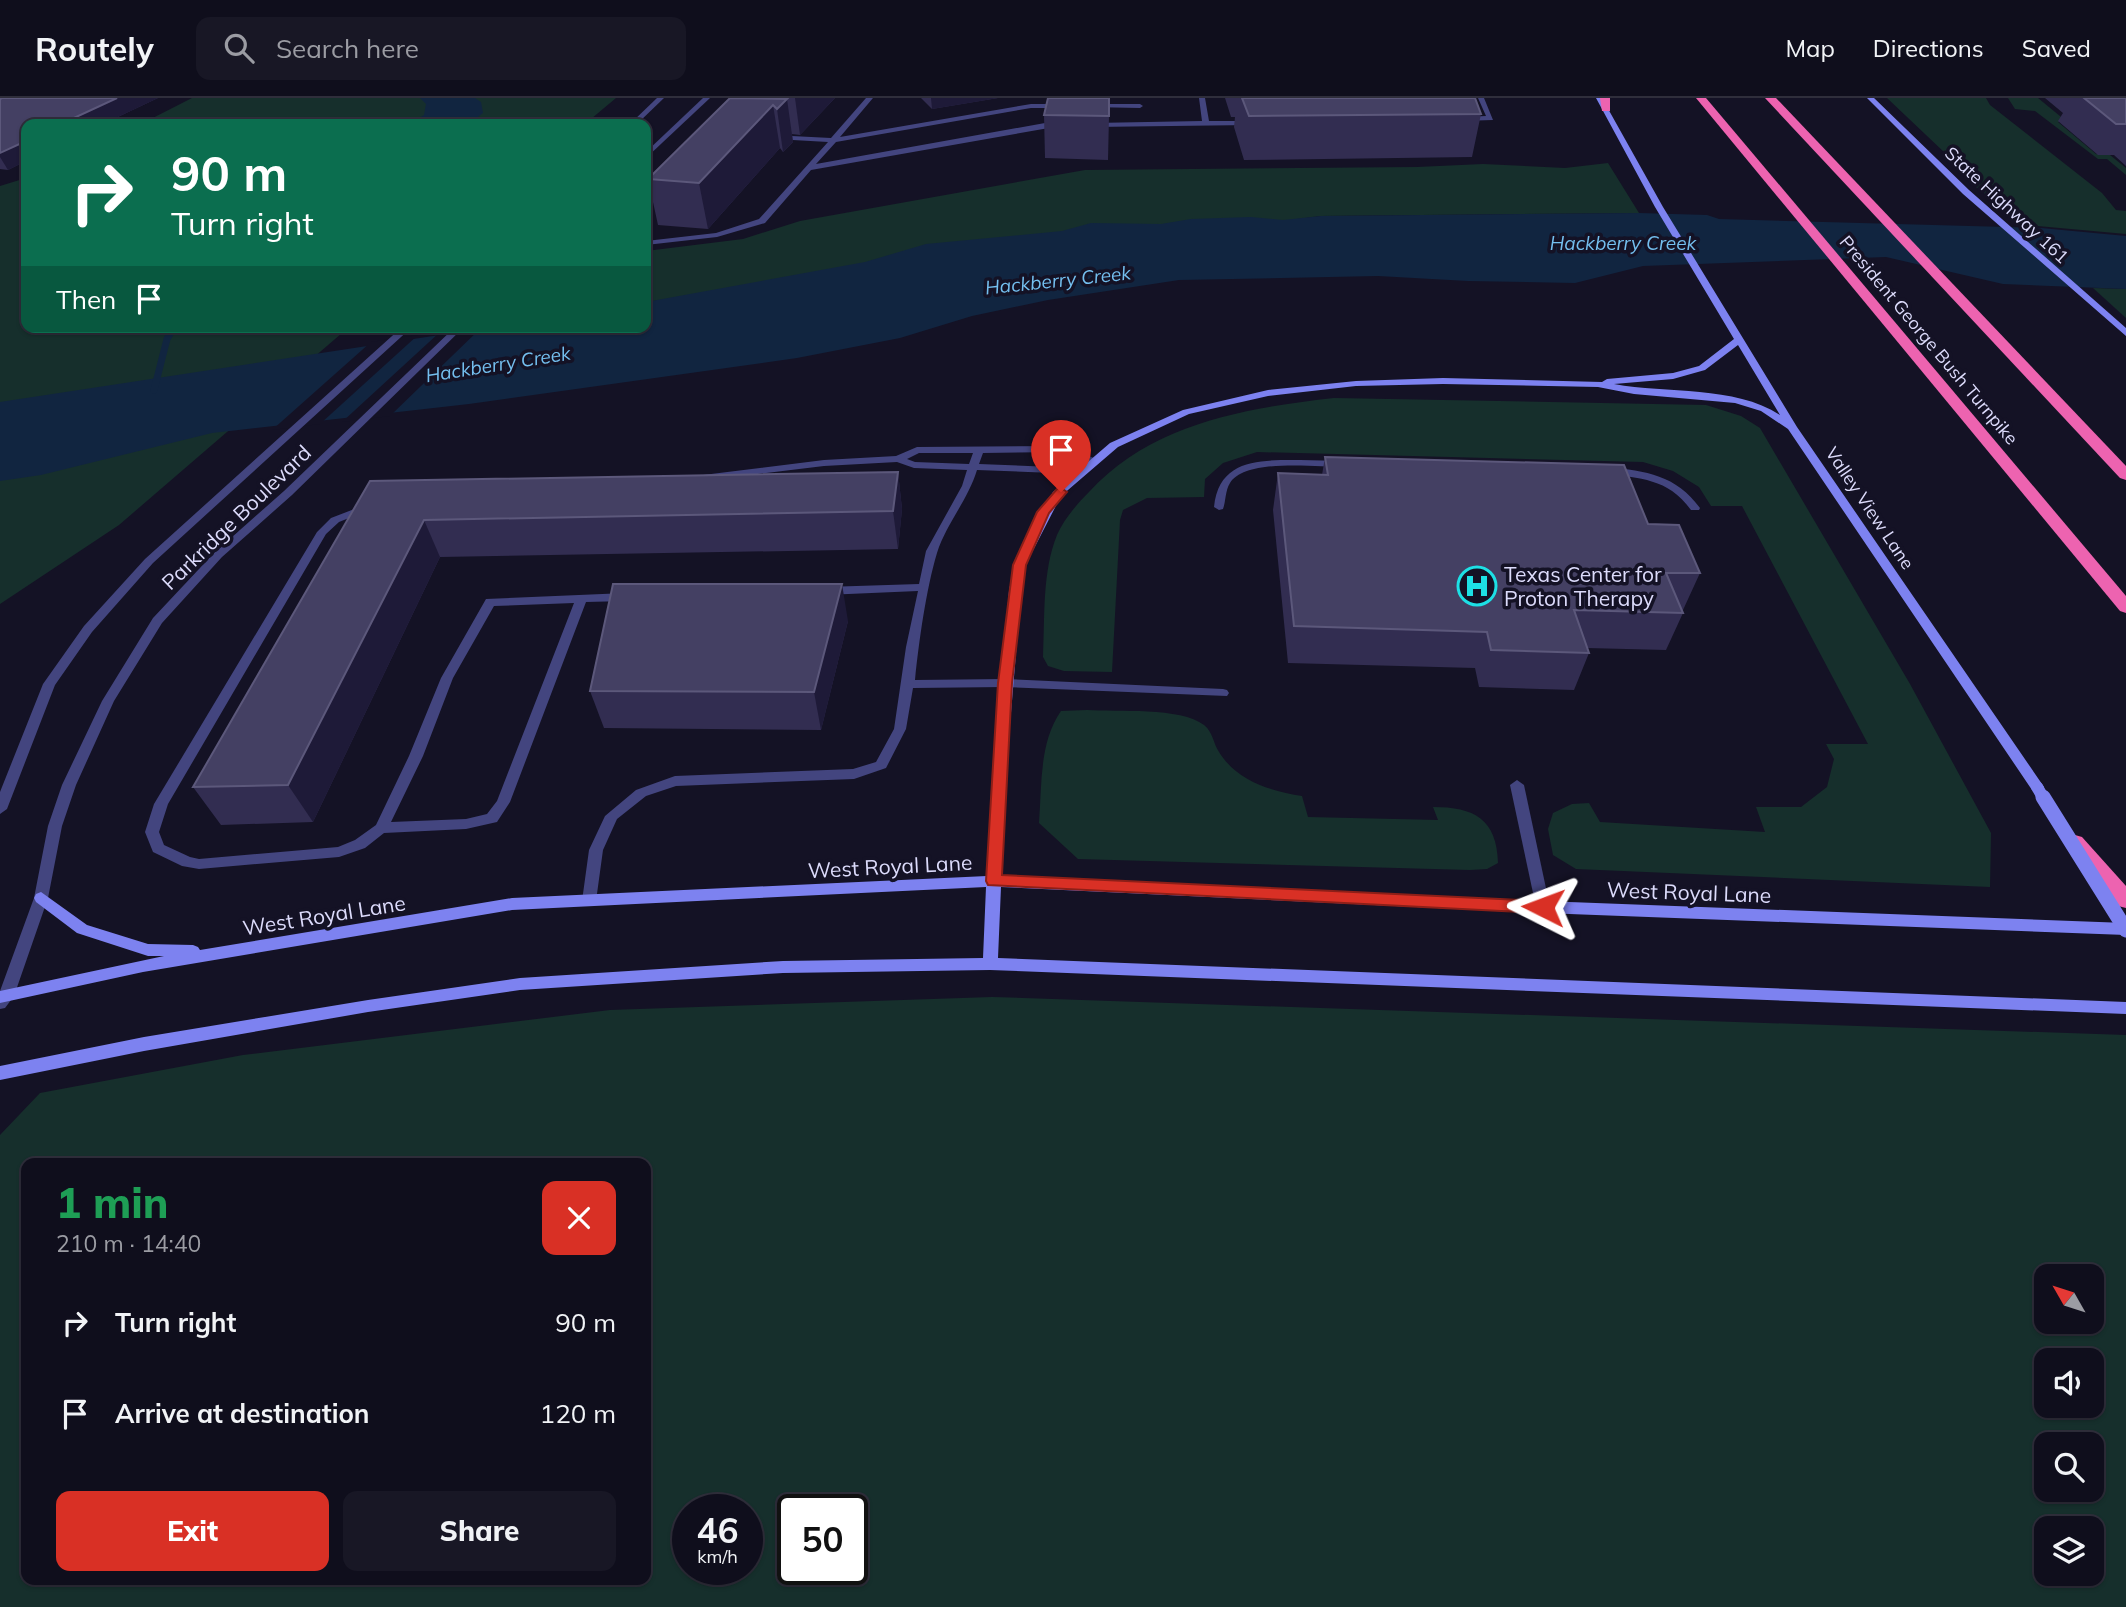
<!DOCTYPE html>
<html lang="en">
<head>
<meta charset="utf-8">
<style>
  :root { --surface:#0f0e1c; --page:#181725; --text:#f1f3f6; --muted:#9b9ca3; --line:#2f2e3b; --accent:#d93025 }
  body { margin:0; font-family:Mulish,sans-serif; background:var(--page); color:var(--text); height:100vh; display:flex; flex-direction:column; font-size:26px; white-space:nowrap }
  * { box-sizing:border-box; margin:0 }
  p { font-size:23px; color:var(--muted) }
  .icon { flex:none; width:38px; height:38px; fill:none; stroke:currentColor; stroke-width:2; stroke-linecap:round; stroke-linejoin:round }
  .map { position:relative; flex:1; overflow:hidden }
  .details { position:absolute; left:21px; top:1060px; width:630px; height:427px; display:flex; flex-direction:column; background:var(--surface); border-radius:14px; box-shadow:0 2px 5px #0004,0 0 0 2px var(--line) }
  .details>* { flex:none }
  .banner { position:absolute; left:21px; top:21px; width:630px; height:214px; border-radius:14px; box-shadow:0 2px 5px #0004,0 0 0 2px var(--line); background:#0b6e4f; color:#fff; overflow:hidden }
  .needle { width:46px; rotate:309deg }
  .tools { position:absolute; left:2034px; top:1166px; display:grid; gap:14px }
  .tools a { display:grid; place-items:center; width:70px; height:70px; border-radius:14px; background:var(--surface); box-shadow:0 2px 5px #0004,0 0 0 2px var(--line); font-size:35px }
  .speed { position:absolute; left:672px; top:1396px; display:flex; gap:14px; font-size:35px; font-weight:700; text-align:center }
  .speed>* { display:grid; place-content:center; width:91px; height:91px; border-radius:50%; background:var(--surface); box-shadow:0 2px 5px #0004,0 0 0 2px var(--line); line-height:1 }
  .speed small { font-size:18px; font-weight:400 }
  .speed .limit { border:4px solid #111; border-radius:10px; background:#fff; color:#111 }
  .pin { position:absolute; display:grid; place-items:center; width:60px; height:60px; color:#fff; margin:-72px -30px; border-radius:50% 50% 50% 0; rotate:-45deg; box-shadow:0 0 7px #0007 }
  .pin .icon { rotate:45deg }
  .me { position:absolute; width:77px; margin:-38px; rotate:273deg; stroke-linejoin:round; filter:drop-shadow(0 0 5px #0008) }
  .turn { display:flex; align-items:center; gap:24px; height:147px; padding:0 35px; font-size:32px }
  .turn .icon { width:91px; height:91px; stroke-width:2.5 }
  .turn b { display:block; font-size:49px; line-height:60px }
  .then { display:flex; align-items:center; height:66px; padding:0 35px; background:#0003; gap:14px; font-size:26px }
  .round { display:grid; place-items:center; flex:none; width:74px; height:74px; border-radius:14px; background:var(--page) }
  .overview { display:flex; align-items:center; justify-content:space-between; height:119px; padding:0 35px }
  h1 { font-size:42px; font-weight:800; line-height:52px; color:#1e9e55 }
  .primary-button { display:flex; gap:14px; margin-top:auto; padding:14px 35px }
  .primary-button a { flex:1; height:80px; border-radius:14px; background:var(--accent); color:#fff; font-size:28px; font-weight:800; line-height:80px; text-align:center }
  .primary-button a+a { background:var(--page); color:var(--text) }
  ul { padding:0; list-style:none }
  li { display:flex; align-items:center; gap:21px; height:91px; padding:0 35px }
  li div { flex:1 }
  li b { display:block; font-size:26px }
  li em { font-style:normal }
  header { display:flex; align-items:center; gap:42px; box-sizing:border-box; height:98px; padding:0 35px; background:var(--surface); border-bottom:2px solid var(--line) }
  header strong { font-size:33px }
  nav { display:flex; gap:38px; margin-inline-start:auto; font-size:24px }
  .search { width:490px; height:63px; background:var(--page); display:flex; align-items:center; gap:18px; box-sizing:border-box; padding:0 24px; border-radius:14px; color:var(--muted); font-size:26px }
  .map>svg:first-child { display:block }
  .green { fill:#162f2c; fill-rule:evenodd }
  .water { fill:#112540 }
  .pier { fill:#141225 }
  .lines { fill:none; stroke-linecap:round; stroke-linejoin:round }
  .stream { stroke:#112540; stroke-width:7 }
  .service { fill:#43457f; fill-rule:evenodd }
  .tertiary { fill:#43457f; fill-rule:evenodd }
  .secondary { fill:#7d82f0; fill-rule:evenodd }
  .motorway { fill:#ed63b0; fill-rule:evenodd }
  .secondary-bridge-far1 { stroke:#7d82f0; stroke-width:12 }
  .secondary-bridge { stroke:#7d82f0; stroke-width:15 }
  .wall { fill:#322d51 }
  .shaded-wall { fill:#1e1a38 }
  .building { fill:#444063; stroke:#5c587b; stroke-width:2 }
  .route { fill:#d93025; stroke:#8d1f18; stroke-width:2 }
  .labels { text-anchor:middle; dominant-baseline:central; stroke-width:7; stroke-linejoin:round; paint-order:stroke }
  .far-street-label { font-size:18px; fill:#dcdbfb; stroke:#141225 }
  .far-water-label { font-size:19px; font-style:italic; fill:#74bfef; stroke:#141225 }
  .street-label { font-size:21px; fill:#dcdbfb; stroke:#141225 }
  .poi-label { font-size:21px; fill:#dcdbfb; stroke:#141225; text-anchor:start }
</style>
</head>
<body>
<header>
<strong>Routely</strong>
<div class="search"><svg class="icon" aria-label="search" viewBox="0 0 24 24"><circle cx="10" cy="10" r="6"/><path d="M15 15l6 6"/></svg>Search here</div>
<nav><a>Map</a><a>Directions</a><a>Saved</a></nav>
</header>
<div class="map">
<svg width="2126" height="1509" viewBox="0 0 2126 1509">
  <rect width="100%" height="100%" fill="#141225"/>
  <g class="green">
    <path d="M 192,0 L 616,0 L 585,26 L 141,26 Z"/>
    <path d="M 1887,0 L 1986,0 L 1990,7 L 2102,95 L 2116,112 L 2126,113 L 2126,136 L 2025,127 L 1976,89 L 1945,55 Z"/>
    <path d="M 2008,0 L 2038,0 L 2066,23 L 2058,24 L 2096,56 L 2110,57 L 2126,70 L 2126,77 L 2107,61 L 2098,61 L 2035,13 L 2015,11 Z"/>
    <path d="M 1608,65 L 1639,115 L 1321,118 L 646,204 L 646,153 L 743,141 L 800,123 L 1085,72 L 1417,69 L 1483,66 L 1565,70 Z"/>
    <path d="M 26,80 L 26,229 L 349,229 L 119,427 L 0,506 L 0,88 Z"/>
    <path d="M 2093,190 L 2126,191 L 2126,220 Z"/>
    <path d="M 1334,300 L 1706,307 L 1741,318 L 1760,330 L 1910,586 L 1991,735 L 1990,789 L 1576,771 L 1553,757 L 1548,731 L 1553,715 L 1572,706 L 1589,705 L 1600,724 L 1765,734 L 1756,709 L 1801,709 L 1827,689 L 1834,661 L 1826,646 L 1868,646 L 1742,408 L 1711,408 L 1699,389 L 1673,373 L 1643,364 L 1257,354 L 1223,365 L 1205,381 L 1204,399 L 1147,400 L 1123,412 L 1120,422 L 1112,574 L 1064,573 L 1048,568 L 1043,559 C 1045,519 1042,474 1057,437 C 1064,421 1077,406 1089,394 C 1152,325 1246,310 1334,300 Z"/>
    <path d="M 1087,612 C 1116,614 1181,609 1204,627 C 1213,634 1213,645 1219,654 C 1237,683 1270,693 1302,698 L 1308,719 L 1438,722 L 1433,709 C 1474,709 1497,721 1498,765 L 1487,771 L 1470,772 L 1078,761 L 1039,725 C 1042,686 1039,645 1061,613 Z"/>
    <path d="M 992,899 L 2126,937 L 2126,1509 L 0,1509 L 0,1037 L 40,995 L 243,957 L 610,912 ZM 26,1066 L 646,1066 L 646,1482 L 26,1482 ZM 2046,1178 L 2091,1178 L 2091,1223 L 2046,1223 ZM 2046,1262 L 2091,1262 L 2091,1307 L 2046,1307 ZM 2046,1346 L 2091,1346 L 2091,1391 L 2046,1391 ZM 688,1412 L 747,1412 L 747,1472 L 688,1472 ZM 852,1412 L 852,1472 L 793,1472 L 793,1412 ZM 2046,1430 L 2091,1430 L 2091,1475 L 2046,1475 Z"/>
  </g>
  <g class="water">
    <path d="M 420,0 L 475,0 L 481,4 L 483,15 L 469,26 L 409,26 L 424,17 L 426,6 Z"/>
    <path d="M 1639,115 L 1707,117 L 1719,121 L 2041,130 L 2126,138 L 2126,191 L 2003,186 L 1886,159 L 1643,168 L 1575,185 L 1468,183 L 1378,178 L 1179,182 L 1048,202 L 972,218 L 900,240 L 797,260 L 469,306 L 212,335 L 41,377 L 0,383 L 0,304 L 492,229 L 646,229 L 646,204 L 865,164 L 926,146 L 1062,133 L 1091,125 L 1161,126 L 1191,121 L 1251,119 L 1283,122 L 1321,118 Z"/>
  </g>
  <g class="pier">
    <path d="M 469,229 L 482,229 L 390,318 L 342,324 L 440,234 Z"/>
    <path d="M 418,237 L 320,326 L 272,332 L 371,244 Z"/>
  </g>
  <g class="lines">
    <path class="stream" d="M 154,292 L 167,241 L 174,229"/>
    <g class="service">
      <path d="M 866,0 L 873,0 L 840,39 L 1031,6 L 1063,6 L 1066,8 L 1063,10 L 1031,10 L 836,44 L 816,66 L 1045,25 L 1062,25 L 1066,27 L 811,72 L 765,125 L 717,139 L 646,147 L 646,143 L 716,135 L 759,121 L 828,44 L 775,41 L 772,37 L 831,40 Z"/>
      <path d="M 1199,0 L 1205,0 L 1209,23 L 1251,23 L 1255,25 L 1251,27 L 1093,29 L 1089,27 L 1093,25 L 1202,23 Z"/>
      <path d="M 1478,0 L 1484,0 L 1493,22 L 1461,23 L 1464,19 L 1486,18 Z"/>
      <path d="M 1091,6 L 1140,6 L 1143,8 L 1140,10 L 1089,9 Z"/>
      <path d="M 1066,348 L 1098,362 L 1053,375 L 977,372 C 968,402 946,426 937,455 C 926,492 919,543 915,582 L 1005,581 L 1223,591 L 1227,592 L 1229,595 L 1227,598 L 1005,589 L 913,590 L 906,631 L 886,670 L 854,681 L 676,688 L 646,698 L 617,721 L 603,752 L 596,803 L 594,807 L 584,807 L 582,803 L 589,752 L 605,718 L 636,692 L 675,678 L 853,671 L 876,664 L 894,631 L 906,549 L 918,493 L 825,497 L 819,493 L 825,489 L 919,486 L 926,453 L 962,388 L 967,372 L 914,370 L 897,364 L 824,368 L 707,382 L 702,379 L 703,377 L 824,362 L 896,358 L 917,349 ZM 1065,354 L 1083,361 L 1053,369 L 979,366 L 983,355 ZM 919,355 L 973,355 L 969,366 L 915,364 L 907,361 Z"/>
      <path d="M 1300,362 L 1343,363 L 1348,366 L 1343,369 C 1317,369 1245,360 1230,385 C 1225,393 1226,403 1223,411 L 1219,412 L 1214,409 C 1219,360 1261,362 1300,362 Z"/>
      <path d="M 1608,369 C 1646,373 1676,377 1700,410 L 1699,412 L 1691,412 C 1667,379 1641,382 1604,374 L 1604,370 Z"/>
      <path d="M 370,405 L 375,408 L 374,410 L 339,424 L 326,436 L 168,706 L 159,734 L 164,747 L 190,759 L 199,761 L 338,749 L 355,742 L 376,727 L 409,658 L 441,580 L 486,501 L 626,495 L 632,499 L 626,503 L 586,504 L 510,704 L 497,724 L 466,731 L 384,735 L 365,750 L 339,759 L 199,771 L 182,768 L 153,754 L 145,734 L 154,706 L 317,434 L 331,420 ZM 574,505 L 497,703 L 487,716 L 466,721 L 391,724 L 423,658 L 453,580 L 494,508 Z"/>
      <path d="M 1517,682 L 1524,687 L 1550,809 L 1548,813 L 1538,813 L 1536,809 L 1510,687 Z"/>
    </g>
    <g class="tertiary">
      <path d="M 657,0 L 664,0 L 637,26 L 630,26 Z"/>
      <path d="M 703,0 L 710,0 L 646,60 L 646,54 Z"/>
      <path d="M 402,229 L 412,229 L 153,465 L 92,534 L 55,587 L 7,711 L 0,716 L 0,694 L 43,586 L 84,528 L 145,461 Z"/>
      <path d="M 455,229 L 464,229 L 292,397 L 222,459 L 162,525 L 114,603 L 76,687 L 62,728 L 48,800 L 14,898 L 5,910 L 0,911 L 0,893 L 34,800 L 48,728 L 62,687 L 102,603 L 153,520 L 214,455 L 284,393 Z"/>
    </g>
    <g class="secondary">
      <path d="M 1596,0 L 1602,0 L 1663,109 L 1797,329 L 2042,686 L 2044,689 L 2042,692 L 2032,692 L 1788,331 L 1761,313 L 1735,305 L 1634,296 L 1598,289 L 1443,286 L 1356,288 L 1268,298 L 1189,316 L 1118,349 L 1061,398 L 1026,466 L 1022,484 L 1007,662 L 1001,778 L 1543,803 L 2126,825 L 2126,837 L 1543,815 L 1001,789 L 998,860 L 2126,904 L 2126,916 L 990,872 L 783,875 L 520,892 L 368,914 L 144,953 L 0,982 L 0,968 L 144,939 L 368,902 L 520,880 L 783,863 L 983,860 L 986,789 L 512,812 L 143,874 L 0,905 L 0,893 L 164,858 L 148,858 L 77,835 L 36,804 L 34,800 L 36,796 L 41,794 L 87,827 L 148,846 L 193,847 L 198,849 L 200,852 L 512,800 L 987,778 L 997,621 L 1009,493 L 1014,466 L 1053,394 L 1110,345 L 1183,312 L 1268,292 L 1356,283 L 1443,280 L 1602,284 L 1607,281 L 1673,275 L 1699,268 L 1734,241 L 1655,109 ZM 1738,247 L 1780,317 C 1734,287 1667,296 1614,286 L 1673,281 L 1705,272 Z"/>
      <path d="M 1867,0 L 1874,0 L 1969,92 L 2126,230 L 2126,238 L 1963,96 Z"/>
    </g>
    <g class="motorway">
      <path d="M 1600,0 L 1610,0 L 1610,13 L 1602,13 Z"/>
      <path d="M 1696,0 L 1706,0 L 2126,498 L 2126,515 L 2120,513 Z"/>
      <path d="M 1765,0 L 1776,0 L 2126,368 L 2126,382 L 2120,380 Z"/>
      <path d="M 2075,737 L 2082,739 L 2126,788 L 2126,810 L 2118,808 L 2068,751 L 2065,745 L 2068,739 Z"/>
    </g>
    <path class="secondary-bridge-far1" d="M 2037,689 L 2044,701"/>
    <path class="secondary-bridge" d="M 2043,699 L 2126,832"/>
  </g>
  <g class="wall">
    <path d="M 0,0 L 158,0 L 103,26 L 26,26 L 26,63 L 8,72 L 0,71 Z"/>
    <path d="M 730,0 L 835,0 L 800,37 L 792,36 L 793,44 L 783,54 L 780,50 L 708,131 L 658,127 L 648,81 Z"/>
    <path d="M 921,0 L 998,0 L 932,11 Z"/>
    <path d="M 1225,0 L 1475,0 L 1481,16 L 1472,59 L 1244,62 L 1234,29 L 1235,19 L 1231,19 Z"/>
    <path d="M 2045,0 L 2126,0 L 2126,68 L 2114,57 L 2098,57 L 2058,23 L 2063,15 Z"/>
    <path d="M 1044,17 L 1109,18 L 1108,62 L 1045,60 Z"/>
    <path d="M 1325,359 L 1648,426 L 1700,475 L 1683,512 L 1682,512 L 1683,515 L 1666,552 L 1587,550 L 1589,555 L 1574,592 L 1479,589 L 1475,570 L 1288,565 L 1273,412 L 1278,375 L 1322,377 Z"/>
    <path d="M 898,374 L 902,411 L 898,451 L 440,459 L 313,724 L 221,727 L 193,689 L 370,383 Z"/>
    <path d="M 848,523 L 821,632 L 604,630 L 590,593 Z"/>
  </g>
  <g class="shaded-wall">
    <path d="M 117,0 L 158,0 L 103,26 L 61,26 Z"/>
    <path d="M 795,0 L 835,0 L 800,37 Z"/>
    <path d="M 931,0 L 998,0 L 932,11 Z"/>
    <path d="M 787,1 L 793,44 L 783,54 L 777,11 Z"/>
    <path d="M 773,7 L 780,50 L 708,131 L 699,85 Z"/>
    <path d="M 26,43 L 26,63 L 8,72 L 0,59 L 0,55 Z"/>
    <path d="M 898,374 L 902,411 L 898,451 L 893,413 Z"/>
    <path d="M 424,422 L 440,459 L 313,724 L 288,687 Z"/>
    <path d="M 842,486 L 848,523 L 821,632 L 814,594 Z"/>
  </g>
  <g class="building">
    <path d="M 2,0 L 117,0 L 61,26 L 26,26 L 26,43 L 0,55 L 0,1 Z"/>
    <path d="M 730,0 L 787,1 L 777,11 L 773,7 L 699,85 L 648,81 Z"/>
    <path d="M 1048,0 L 1109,0 L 1109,18 L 1044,17 Z"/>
    <path d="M 1242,0 L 1475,0 L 1481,16 L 1249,18 Z"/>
    <path d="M 2084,0 L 2126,0 L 2126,26 L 2116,26 Z"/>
    <path d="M 1325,359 L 1624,367 L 1648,426 L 1679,427 L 1700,475 L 1666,475 L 1683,515 L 1574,512 L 1589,555 L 1491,552 L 1487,534 L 1294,528 L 1278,375 L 1328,377 Z"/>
    <path d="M 898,374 L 893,413 L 424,422 L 288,687 L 193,689 L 370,383 Z"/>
    <path d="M 613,486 L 842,486 L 814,594 L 590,593 Z"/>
  </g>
  <path class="route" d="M 1061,390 L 1067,394 L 1049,415 L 1026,467 L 1012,585 L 1002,777 L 1543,803 L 1548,804 L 1551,809 L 1548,814 L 1543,815 L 988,787 L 986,783 L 998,585 L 1013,467 L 1037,414 L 1057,391 Z"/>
  <defs>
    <symbol id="hospital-ring" viewBox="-11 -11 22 22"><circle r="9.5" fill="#141225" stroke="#1de0e5" stroke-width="1.5"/><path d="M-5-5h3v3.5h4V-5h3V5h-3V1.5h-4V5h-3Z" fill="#1de0e5"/></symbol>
  </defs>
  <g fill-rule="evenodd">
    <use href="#hospital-ring" x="1455" y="466" width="44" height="44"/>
  </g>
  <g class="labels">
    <g class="far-street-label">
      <text transform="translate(2007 107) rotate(43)">State Highway 161</text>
      <text transform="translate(1929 242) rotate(50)">President George Bush Turnpike</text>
      <text transform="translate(1870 410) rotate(56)">Valley View Lane</text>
    </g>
    <g class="far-water-label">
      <text x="1623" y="145">Hackberry Creek</text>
      <text transform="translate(1058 182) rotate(-6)">Hackberry Creek</text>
      <text transform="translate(498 266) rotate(-9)">Hackberry Creek</text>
    </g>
    <g class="street-label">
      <text transform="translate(236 419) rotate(-44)">Parkridge Boulevard</text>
      <text transform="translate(890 768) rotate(-3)">West Royal Lane</text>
      <text transform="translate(1689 794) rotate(2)">West Royal Lane</text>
      <text transform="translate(324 817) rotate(-9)">West Royal Lane</text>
    </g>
    <g class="poi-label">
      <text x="1504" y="476">Texas Center for<tspan x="1504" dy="24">Proton Therapy</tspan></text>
    </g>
  </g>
</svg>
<div class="tools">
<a><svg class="needle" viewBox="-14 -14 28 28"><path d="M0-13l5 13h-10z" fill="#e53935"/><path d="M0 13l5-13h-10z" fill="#9b9ca3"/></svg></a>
<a><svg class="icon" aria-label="sound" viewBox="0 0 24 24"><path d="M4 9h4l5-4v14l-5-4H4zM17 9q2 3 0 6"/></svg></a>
<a><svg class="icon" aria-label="search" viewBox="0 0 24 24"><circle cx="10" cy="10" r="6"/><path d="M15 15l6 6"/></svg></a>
<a><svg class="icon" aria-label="layers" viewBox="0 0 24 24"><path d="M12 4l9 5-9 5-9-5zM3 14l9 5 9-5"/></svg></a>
</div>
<div class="speed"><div>46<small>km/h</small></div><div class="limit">50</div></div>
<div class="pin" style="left:1061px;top:394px;background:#d93025"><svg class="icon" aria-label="arrive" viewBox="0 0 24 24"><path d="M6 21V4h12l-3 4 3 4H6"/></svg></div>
<svg class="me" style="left:1543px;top:809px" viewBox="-20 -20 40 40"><path d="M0-17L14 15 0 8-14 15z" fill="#d93025" stroke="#fff" stroke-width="4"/></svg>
<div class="banner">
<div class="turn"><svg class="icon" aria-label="right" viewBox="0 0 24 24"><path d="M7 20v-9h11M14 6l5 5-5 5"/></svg><div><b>90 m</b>Turn right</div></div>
<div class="then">Then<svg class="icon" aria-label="arrive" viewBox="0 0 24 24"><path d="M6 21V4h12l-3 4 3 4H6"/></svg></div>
</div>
<section class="details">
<div class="overview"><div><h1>1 min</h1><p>210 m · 14:40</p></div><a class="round" style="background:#d93025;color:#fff"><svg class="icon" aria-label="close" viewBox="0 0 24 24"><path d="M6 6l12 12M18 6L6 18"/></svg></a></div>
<ul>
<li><svg class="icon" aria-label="right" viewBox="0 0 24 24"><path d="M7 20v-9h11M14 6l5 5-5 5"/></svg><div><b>Turn right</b></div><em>90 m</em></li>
<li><svg class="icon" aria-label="arrive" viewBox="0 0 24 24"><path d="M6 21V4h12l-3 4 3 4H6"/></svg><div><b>Arrive at destination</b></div><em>120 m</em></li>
</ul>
<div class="primary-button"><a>Exit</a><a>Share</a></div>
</section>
</div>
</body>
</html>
